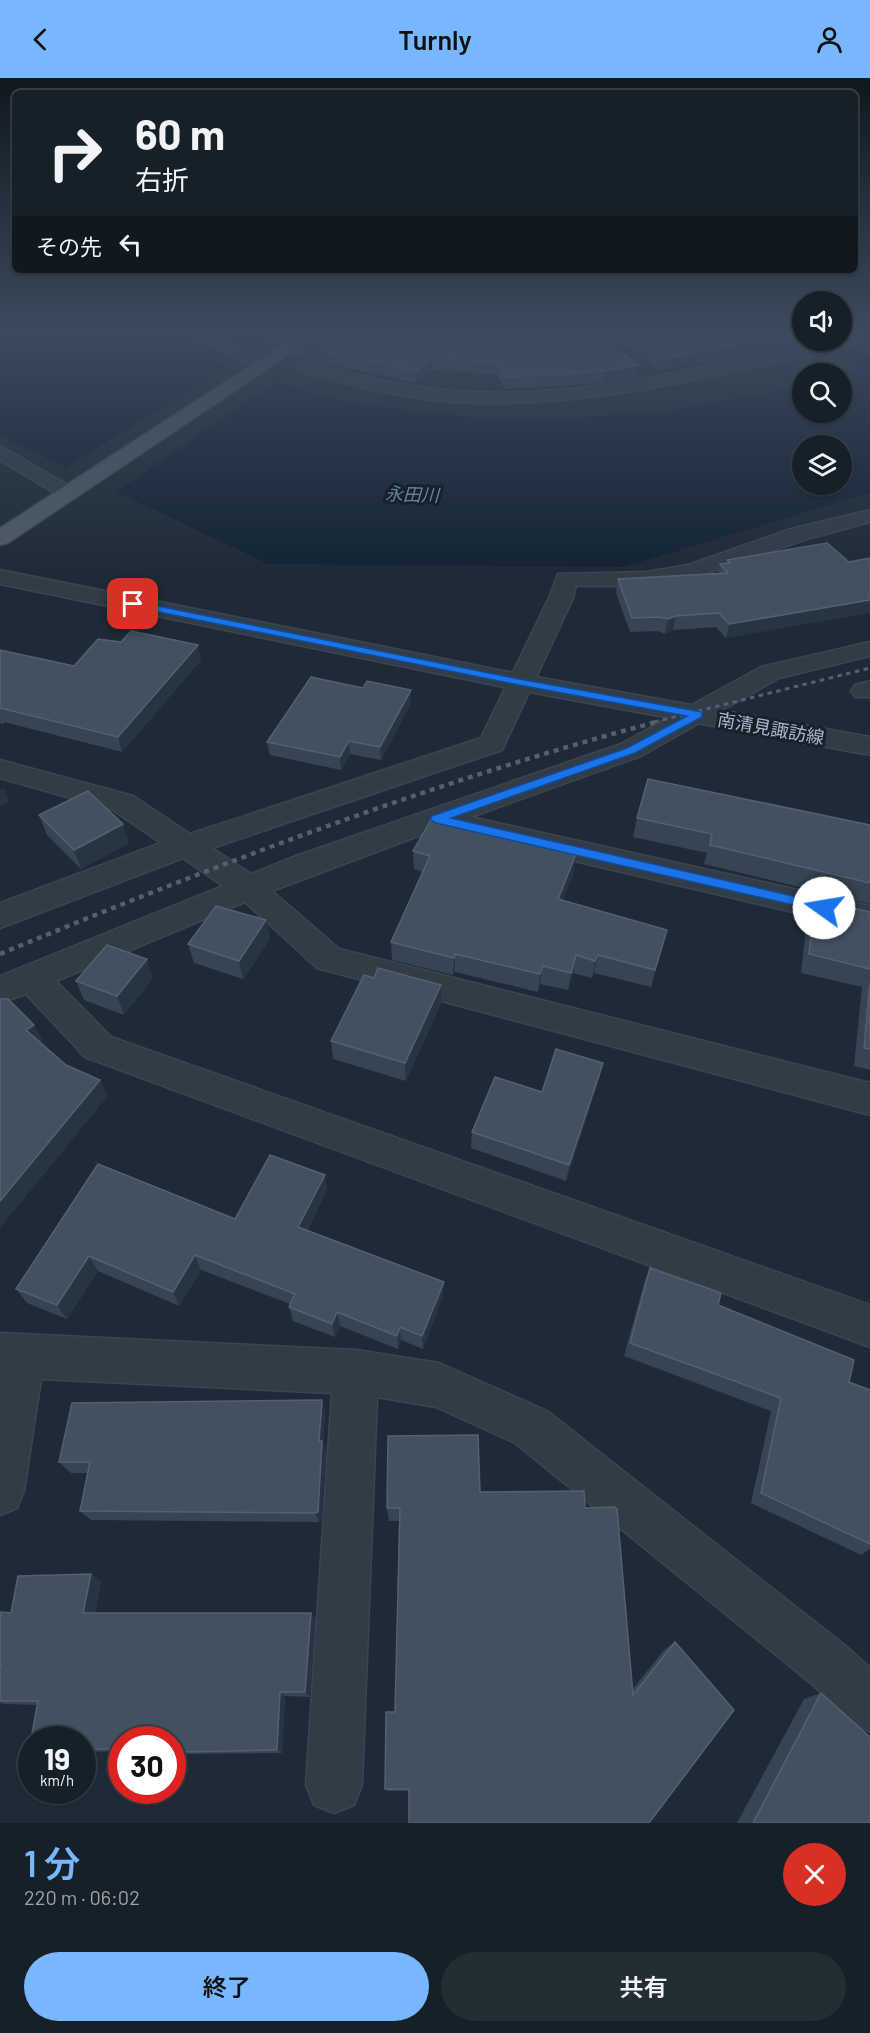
<!DOCTYPE html>
<html lang="ja">
<head>
<meta charset="utf-8">
<style>
  :root { --surface:#162028; --page:#232d34; --text:#f1f3f6; --muted:#9ea3a8; --line:#353e45; --accent:#78b7fd }
  body { margin:0; font-family:Barlow,"Noto Sans JP",sans-serif; background:var(--page); color:var(--text); height:100vh; display:flex; flex-direction:column; font-size:22px; white-space:nowrap }
  * { box-sizing:border-box; margin:0 }
  p { font-size:20px; color:var(--muted) }
  .icon { flex:none; width:33px; height:33px; fill:none; stroke:currentColor; stroke-width:2; stroke-linecap:round; stroke-linejoin:round }
  .map { position:relative; height:1745px; overflow:hidden }
  .details { display:flex; flex-direction:column; background:var(--surface); flex:1 }
  .details>* { flex:none }
  .top-card { position:absolute; left:12px; top:12px; width:846px; height:183px; border-radius:9px; box-shadow:0 2px 4px #0004,0 0 0 2px var(--line); background:#162028; color:var(--text); overflow:hidden }
  .fabs { position:absolute; left:792px; top:213px; display:grid; gap:12px }
  .fabs a { display:grid; place-items:center; width:60px; height:60px; border-radius:50%; background:var(--surface); box-shadow:0 2px 4px #0004,0 0 0 2px var(--line); font-size:30px }
  .speed { position:absolute; left:18px; top:1648px; display:flex; gap:12px; font-size:30px; font-weight:700; text-align:center }
  .speed>* { display:grid; place-content:center; width:78px; height:78px; border-radius:50%; background:var(--surface); box-shadow:0 2px 4px #0004,0 0 0 2px var(--line); line-height:1 }
  .speed small { font-size:15px; font-weight:400 }
  .speed .limit { border:9px solid #d22; background:#fff; color:#111 }
  .pin { position:absolute; display:grid; place-items:center; width:51px; height:51px; color:#fff; margin:-26px; border-radius:12px; box-shadow:0 3px 9px #0006 }
  .me { position:absolute; width:66px; margin:-33px; rotate:283deg; stroke-linejoin:round; filter:drop-shadow(0 0 4px #0008) }
  .turn { display:flex; align-items:center; gap:21px; height:126px; padding:0 24px; font-size:27px }
  .turn .icon { width:78px; height:78px; stroke-width:2.5 }
  .turn b { display:block; font-size:42px; line-height:51px }
  .then { display:flex; align-items:center; height:57px; padding:0 24px; background:#0003; gap:12px; font-size:22px }
  .round { display:grid; place-items:center; flex:none; width:63px; height:63px; border-radius:32px; background:var(--page) }
  .head { display:flex; align-items:center; justify-content:space-between; height:102px; padding:0 24px }
  h1 { font-size:36px; font-weight:600; line-height:45px; color:var(--accent) }
  .action { display:flex; gap:12px; margin-top:auto; padding:12px 24px }
  .action a { flex:1; height:69px; border-radius:36px; background:var(--accent); color:#111; font-size:24px; font-weight:600; line-height:69px; text-align:center }
  .action a+a { background:var(--page); color:var(--text) }
  header { display:flex; justify-content:space-between; align-items:center; height:78px; padding:0 24px; background:var(--accent); color:#111; font-size:27px; font-weight:600 }
  .map>svg:first-child { display:block }
  .water { fill:#122334; fill-rule:evenodd }
  .pier { fill:#1e2b36 }
  .lines { fill:none; stroke-linecap:round; stroke-linejoin:round }
  .minor-casing { stroke:#3b4550; stroke-width:3 }
  .tertiary-casing { stroke:#3b4550; stroke-width:3 }
  .primary-casing { stroke:#3b4550; stroke-width:3 }
  .minor { fill:#313c47; fill-rule:evenodd }
  .tertiary { fill:#313c47; fill-rule:evenodd }
  .primary { fill:#4f5b67; fill-rule:evenodd }
  .rail-far1 { stroke:#53616e; stroke-width:3; stroke-dasharray:4.5 4.5; stroke-linecap:butt }
  .rail { stroke:#53616e; stroke-width:4.5; stroke-dasharray:5 5; stroke-linecap:butt }
  .wall { fill:#364553 }
  .shaded-wall { fill:#273543 }
  .building { fill:#425160; stroke:#53616f; stroke-width:1.5 }
  .route { fill:#1a73e8; stroke:#114b97; stroke-width:1.5 }
  .labels { text-anchor:middle; dominant-baseline:central; stroke-width:6; stroke-linejoin:round; paint-order:stroke }
  .far-water-label { font-size:18px; font-style:italic; fill:#6285a6; stroke:#17212b }
  .far-street-label { font-size:18px; fill:#abb7c4; stroke:#17212b }
</style>
</head>
<body>
<header><svg class="icon" aria-label="back" viewBox="0 0 24 24"><path d="M15 5l-7 7 7 7"/></svg>Turnly<svg class="icon" aria-label="person" viewBox="0 0 24 24"><circle cx="12" cy="8" r="4"/><path d="M4 21q1-7 8-7t8 7"/></svg></header>
<div class="map">
<svg width="870" height="1745" viewBox="0 0 870 1745">
  <rect width="100%" height="100%" fill="#1e2b36"/>
  <path class="water" d="M 0,251 L 151,251 L 200,279 L 346,325 L 507,343 L 666,334 L 802,308 L 802,334 L 842,334 L 842,301 L 847,300 L 859,281 L 870,279 L 870,415 L 623,489 L 268,486 L 0,358 ZM 802,368 L 842,368 L 842,406 L 802,406 Z"/>
  <path class="pier" d="M 231,286 L 280,301 L 113,416 L 62,392 Z"/>
  <g class="lines">
    <defs>
      <g id="minor">
        <path d="M 177,251 L 199,251 L 253,275 L 274,281 L 277,285 L 268,290 L 241,283 Z"/>
        <path d="M 350,251 L 369,251 L 320,287 C 370,301 421,312 472,314 C 592,320 712,286 828,262 L 842,262 L 842,260 L 870,254 L 870,264 C 740,291 608,329 474,325 C 415,324 356,308 300,293 L 297,289 L 300,285 Z"/>
        <path d="M 0,368 L 75,411 L 78,415 L 75,419 L 61,419 L 0,382 Z"/>
        <path d="M 870,432 L 870,444 L 807,461 L 693,500 L 647,508 L 576,508 L 573,520 L 502,672 L 212,770 L 251,796 L 296,778 L 621,666 L 761,589 L 870,564 L 870,578 L 779,600 L 641,678 L 471,739 L 870,828 L 870,852 L 437,751 L 272,813 L 339,871 L 870,1005 L 870,1037 L 317,890 L 245,824 L 56,903 L 111,959 L 870,1227 L 870,1269 L 85,979 L 26,916 L 0,925 L 0,898 L 223,808 L 183,780 L 0,850 L 0,825 L 161,765 L 113,732 L 0,700 L 0,682 L 133,718 L 190,756 L 481,660 L 549,520 L 558,496 L 647,494 L 688,487 L 791,451 Z"/>
        <path d="M 870,603 L 870,619 L 855,619 L 851,613 L 855,607 Z"/>
        <path d="M 0,1255 L 356,1272 L 439,1285 L 547,1333 L 848,1570 L 870,1590 L 870,1653 L 851,1645 L 812,1606 L 515,1365 L 436,1329 L 377,1319 L 362,1707 L 354,1727 L 334,1735 L 314,1727 L 306,1707 L 332,1315 L 41,1301 L 24,1413 L 17,1430 L 0,1437 Z"/>
      </g>
      <path id="tertiary" d="M 0,492 L 519,596 L 870,659 L 870,677 L 519,612 L 0,506 Z"/>
      <path id="primary" d="M 307,251 L 327,251 L 8,465 L 0,467 L 0,450 Z"/>
    </defs>
    <use href="#minor" class="minor-casing"/>
    <use href="#tertiary" class="tertiary-casing"/>
    <use href="#primary" class="primary-casing"/>
    <use href="#minor" class="minor"/>
    <use href="#tertiary" class="tertiary"/>
    <use href="#primary" class="primary"/>
    <path class="rail-far1" d="M 654,644 L 870,590"/>
    <path class="rail" d="M 0,876 C 215,787 434,703 660,643"/>
  </g>
  <g class="wall">
    <path d="M 227,251 L 262,251 L 248,260 Z"/>
    <path d="M 272,251 L 273,270 L 265,267 L 264,256 Z"/>
    <path d="M 313,251 L 346,251 L 303,280 L 292,277 L 291,266 Z"/>
    <path d="M 357,251 L 637,299 L 602,305 L 505,311 L 496,296 L 432,292 L 416,305 L 326,285 L 326,274 Z"/>
    <path d="M 599,251 L 802,251 L 802,262 L 811,262 L 661,292 Z"/>
    <path d="M 827,465 L 726,560 L 716,549 L 673,552 L 665,556 L 657,553 L 630,554 L 616,515 L 618,501 L 718,496 L 720,486 L 726,485 L 727,482 Z"/>
    <path d="M 0,572 L 74,588 L 201,582 L 122,674 L 4,644 L 4,646 L 0,645 Z"/>
    <path d="M 363,610 L 411,612 L 411,625 L 381,682 L 350,676 L 341,692 L 270,677 L 267,664 Z"/>
    <path d="M 39,737 L 129,765 L 81,791 L 47,757 Z"/>
    <path d="M 637,740 L 870,747 L 870,826 L 704,786 L 707,775 L 633,759 Z"/>
    <path d="M 413,773 L 574,794 L 562,822 L 662,869 L 651,909 L 594,895 L 592,900 L 573,895 L 568,912 L 540,906 L 538,914 L 455,894 L 453,897 L 392,882 L 391,864 L 423,794 L 414,791 Z"/>
    <path d="M 815,821 L 870,834 L 870,992 L 854,988 L 862,909 L 801,895 L 807,840 Z"/>
    <path d="M 266,842 L 270,861 L 243,901 L 194,885 L 188,866 Z"/>
    <path d="M 153,900 L 124,937 L 84,922 L 76,903 Z"/>
    <path d="M 374,900 L 441,925 L 406,1003 L 333,981 L 331,963 Z"/>
    <path d="M 603,985 L 599,1001 L 566,1103 L 471,1070 L 472,1054 L 542,1014 Z"/>
    <path d="M 98,1086 L 235,1141 L 327,1112 L 307,1153 L 443,1218 L 423,1271 L 401,1262 L 398,1271 L 340,1248 L 335,1259 L 293,1243 L 289,1229 L 290,1226 L 201,1192 L 179,1228 L 98,1193 L 67,1241 L 27,1225 L 16,1211 Z"/>
    <path d="M 650,1190 L 718,1227 L 849,1304 L 870,1312 L 870,1471 L 861,1477 L 751,1425 L 771,1333 L 624,1278 L 644,1205 Z"/>
    <path d="M 322,1322 L 325,1334 L 323,1365 L 326,1374 L 321,1443 L 319,1444 L 91,1442 L 80,1433 L 88,1395 L 71,1395 L 59,1384 Z"/>
    <path d="M 480,1414 L 585,1430 L 632,1612 L 664,1572 L 675,1564 L 734,1632 L 409,1713 L 388,1713 L 385,1711 L 395,1634 L 399,1443 L 389,1443 L 387,1430 Z"/>
    <path d="M 91,1496 L 101,1504 L 95,1535 L 311,1535 L 315,1541 L 310,1619 L 285,1618 L 282,1675 L 188,1676 L 180,1674 L 180,1672 L 172,1673 L 172,1662 L 122,1662 L 122,1673 L 82,1674 L 82,1662 L 32,1662 L 32,1673 L 29,1672 L 37,1627 L 6,1626 L 0,1625 L 0,1540 Z"/>
    <path d="M 821,1615 L 870,1745 L 737,1745 L 804,1621 Z"/>
  </g>
  <g class="shaded-wall">
    <path d="M 247,251 L 262,251 L 248,260 Z"/>
    <path d="M 284,251 L 302,251 L 273,270 L 272,259 Z"/>
    <path d="M 328,251 L 346,251 L 303,280 L 302,269 Z"/>
    <path d="M 802,254 L 802,262 L 811,262 L 661,292 L 663,281 Z"/>
    <path d="M 432,280 L 432,292 L 416,305 L 416,293 Z"/>
    <path d="M 639,287 L 637,299 L 602,305 L 603,293 Z"/>
    <path d="M 870,522 L 870,535 L 726,560 L 729,546 Z"/>
    <path d="M 676,538 L 673,552 L 665,556 L 668,541 Z"/>
    <path d="M 198,567 L 201,582 L 122,674 L 118,659 Z"/>
    <path d="M 411,612 L 411,625 L 381,682 L 380,669 Z"/>
    <path d="M 349,663 L 350,676 L 341,692 L 340,679 Z"/>
    <path d="M 4,710 L 9,724 L 0,729 L 0,712 Z"/>
    <path d="M 123,746 L 129,765 L 81,791 L 74,772 Z"/>
    <path d="M 576,776 L 574,794 L 556,839 L 558,821 Z"/>
    <path d="M 266,842 L 270,861 L 243,901 L 239,883 Z"/>
    <path d="M 455,876 L 455,894 L 453,897 L 454,880 Z"/>
    <path d="M 576,877 L 573,895 L 568,912 L 571,895 Z"/>
    <path d="M 598,877 L 594,895 L 592,900 L 595,883 Z"/>
    <path d="M 147,881 L 153,900 L 124,937 L 117,918 Z"/>
    <path d="M 543,888 L 540,906 L 538,914 L 540,896 Z"/>
    <path d="M 441,907 L 441,925 L 406,1003 L 405,985 Z"/>
    <path d="M 34,947 L 43,963 L 35,969 L 26,952 Z"/>
    <path d="M 603,985 L 599,1001 L 566,1103 L 569,1087 Z"/>
    <path d="M 100,1002 L 108,1018 L 0,1150 L 0,1123 Z"/>
    <path d="M 325,1097 L 327,1112 L 301,1164 L 298,1149 Z"/>
    <path d="M 195,1177 L 201,1192 L 179,1228 L 173,1214 Z"/>
    <path d="M 89,1178 L 98,1193 L 67,1241 L 57,1227 Z"/>
    <path d="M 444,1204 L 443,1218 L 423,1271 L 422,1258 Z"/>
    <path d="M 337,1234 L 340,1248 L 335,1259 L 332,1246 Z"/>
    <path d="M 400,1249 L 401,1262 L 398,1271 L 397,1258 Z"/>
    <path d="M 322,1322 L 325,1334 L 323,1365 L 326,1374 L 321,1443 L 319,1444 L 315,1435 Z"/>
    <path d="M 91,1496 L 101,1504 L 94,1541 L 83,1535 Z"/>
    <path d="M 311,1535 L 315,1541 L 310,1619 L 305,1614 Z"/>
    <path d="M 280,1614 L 285,1618 L 282,1675 L 277,1672 Z"/>
  </g>
  <g class="building">
    <path d="M 272,251 L 284,251 L 272,259 L 264,256 Z"/>
    <path d="M 313,251 L 328,251 L 302,269 L 291,266 Z"/>
    <path d="M 357,251 L 588,251 L 639,287 L 603,293 L 506,299 L 497,284 L 432,280 L 416,293 L 326,274 Z"/>
    <path d="M 617,251 L 802,251 L 802,254 L 663,281 Z"/>
    <path d="M 827,465 L 849,484 L 870,480 L 870,522 L 729,546 L 719,535 L 676,538 L 668,541 L 659,539 L 632,540 L 618,501 L 728,495 L 720,486 L 730,485 L 727,482 Z"/>
    <path d="M 131,553 L 198,567 L 118,659 L 0,630 L 0,572 L 74,588 L 98,561 L 121,564 Z"/>
    <path d="M 311,599 L 363,610 L 367,603 L 411,612 L 380,669 L 349,663 L 340,679 L 267,664 Z"/>
    <path d="M 648,701 L 870,747 L 870,805 L 710,767 L 712,756 L 637,740 Z"/>
    <path d="M 88,713 L 123,746 L 74,772 L 39,737 Z"/>
    <path d="M 432,740 L 576,776 L 558,821 L 667,852 L 655,892 L 598,877 L 595,883 L 576,877 L 571,895 L 543,888 L 540,896 L 455,876 L 454,880 L 391,864 L 430,778 L 413,773 Z"/>
    <path d="M 815,821 L 870,834 L 870,891 L 809,876 Z"/>
    <path d="M 216,828 L 266,842 L 239,883 L 188,866 Z"/>
    <path d="M 107,867 L 147,881 L 117,918 L 76,903 Z"/>
    <path d="M 378,890 L 441,907 L 405,985 L 331,963 L 364,897 L 374,900 Z"/>
    <path d="M 870,904 L 870,971 L 864,970 Z"/>
    <path d="M 0,921 L 8,921 L 34,947 L 26,952 L 66,987 L 100,1002 L 0,1123 Z"/>
    <path d="M 556,971 L 603,985 L 569,1087 L 472,1054 L 495,999 L 542,1014 Z"/>
    <path d="M 270,1077 L 325,1097 L 298,1149 L 444,1204 L 422,1258 L 400,1249 L 397,1258 L 337,1234 L 332,1246 L 289,1229 L 295,1216 L 195,1177 L 173,1214 L 89,1178 L 57,1227 L 16,1211 L 98,1086 L 235,1141 Z"/>
    <path d="M 650,1190 L 721,1215 L 718,1227 L 854,1282 L 849,1304 L 870,1312 L 870,1466 L 761,1415 L 781,1320 L 630,1265 Z"/>
    <path d="M 322,1322 L 319,1363 L 322,1363 L 318,1434 L 315,1435 L 80,1433 L 90,1384 L 59,1384 L 72,1325 Z"/>
    <path d="M 478,1357 L 480,1414 L 584,1413 L 585,1430 L 614,1429 L 617,1431 L 633,1617 L 675,1564 L 734,1632 L 649,1745 L 409,1745 L 409,1711 L 385,1711 L 386,1634 L 395,1634 L 400,1430 L 387,1430 L 388,1358 Z"/>
    <path d="M 91,1496 L 83,1535 L 311,1535 L 305,1614 L 280,1614 L 277,1672 L 180,1674 L 180,1670 L 172,1670 L 172,1662 L 122,1662 L 122,1671 L 82,1671 L 82,1662 L 32,1662 L 32,1672 L 29,1672 L 38,1623 L 0,1623 L 0,1592 L 1,1587 L 0,1587 L 0,1540 L 1,1534 L 11,1535 L 18,1498 Z"/>
    <path d="M 821,1615 L 870,1659 L 870,1745 L 753,1745 Z"/>
  </g>
  <linearGradient id="sky" x2="0" y2="1"><stop stop-color="#10181e"/><stop offset="0.51" stop-color="#3b4a5d"/><stop offset="1" stop-color="#3b4a5d" stop-opacity="0"/></linearGradient>
  <rect width="870" height="496" fill="url(#sky)"/>
  <path class="route" d="M 133,523 L 519,601 L 702,634 L 702,639 L 635,675 L 451,740 L 824,825 L 831,830 L 824,834 L 436,745 L 430,741 L 432,738 L 627,670 L 687,638 L 519,607 L 129,528 L 129,524 Z"/>
  <g class="labels">
    <g class="far-water-label">
      <text transform="translate(412 416) rotate(2)">永田川</text>
    </g>
    <g class="far-street-label">
      <text transform="translate(771 650) rotate(10)">南清見諏訪線</text>
    </g>
  </g>
</svg>
<div class="fabs">
<a><svg class="icon" aria-label="sound" viewBox="0 0 24 24"><path d="M4 9h4l5-4v14l-5-4H4zM17 9q2 3 0 6"/></svg></a>
<a><svg class="icon" aria-label="search" viewBox="0 0 24 24"><circle cx="10" cy="10" r="6"/><path d="M15 15l6 6"/></svg></a>
<a><svg class="icon" aria-label="layers" viewBox="0 0 24 24"><path d="M12 4l9 5-9 5-9-5zM3 14l9 5 9-5"/></svg></a>
</div>
<div class="speed"><div>19<small>km/h</small></div><div class="limit">30</div></div>
<div class="pin" style="left:133px;top:526px;background:#d93025"><svg class="icon" aria-label="arrive" viewBox="0 0 24 24"><path d="M6 21V4h12l-3 4 3 4H6"/></svg></div>
<svg class="me" style="left:824px;top:830px" viewBox="-20 -20 40 40"><circle r="19" fill="#fff"/><path d="M0-13L10 11 0 6-10 11z" fill="#1a73e8"/></svg>
<div class="top-card">
<div class="turn"><svg class="icon" aria-label="right" viewBox="0 0 24 24"><path d="M7 20v-9h11M14 6l5 5-5 5"/></svg><div><b>60 m</b>右折</div></div>
<div class="then">その先<svg class="icon" aria-label="left" viewBox="0 0 24 24"><path d="M17 20v-9H6M10 6l-5 5 5 5"/></svg></div>
</div>
</div>
<section class="details">
<div class="head"><div><h1>1 分</h1><p>220 m · 06:02</p></div><a class="round" style="background:#d93025;color:#fff"><svg class="icon" aria-label="close" viewBox="0 0 24 24"><path d="M6 6l12 12M18 6L6 18"/></svg></a></div>
<div class="action"><a>終了</a><a>共有</a></div>
</section>
</body>
</html>
